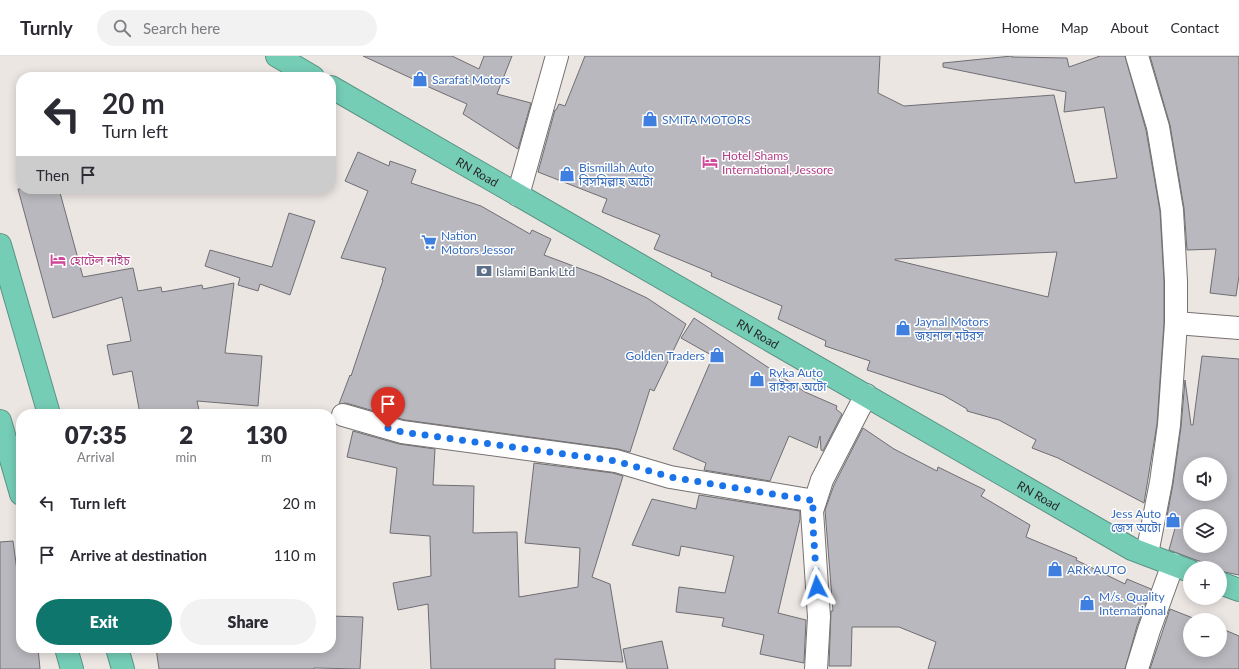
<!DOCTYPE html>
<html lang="en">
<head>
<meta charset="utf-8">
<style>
  :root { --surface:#fff; --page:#f2f2f3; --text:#2b2b33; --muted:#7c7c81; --line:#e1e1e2; --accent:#0f766e }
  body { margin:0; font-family:Lato,"Noto Sans Bengali",sans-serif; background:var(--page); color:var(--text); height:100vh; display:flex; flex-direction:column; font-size:15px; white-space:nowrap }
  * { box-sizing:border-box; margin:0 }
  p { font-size:13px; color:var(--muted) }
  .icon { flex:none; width:22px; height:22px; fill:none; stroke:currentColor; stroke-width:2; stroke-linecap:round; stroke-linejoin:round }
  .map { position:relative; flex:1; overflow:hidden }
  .sheet { position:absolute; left:16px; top:353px; width:320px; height:244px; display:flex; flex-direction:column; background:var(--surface); border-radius:16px; box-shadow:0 2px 10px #0003 }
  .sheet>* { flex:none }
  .guide { position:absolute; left:16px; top:16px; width:320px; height:122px; border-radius:16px; box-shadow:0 2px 10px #0003; background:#fff; color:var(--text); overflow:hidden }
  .fabs { position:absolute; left:1183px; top:401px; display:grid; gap:8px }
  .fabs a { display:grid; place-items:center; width:44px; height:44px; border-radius:50%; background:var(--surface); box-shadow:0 2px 10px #0003; font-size:20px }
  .pin { position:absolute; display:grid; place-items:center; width:34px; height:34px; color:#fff; margin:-41px -17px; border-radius:50% 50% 50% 0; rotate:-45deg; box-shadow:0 0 4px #0007 }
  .pin .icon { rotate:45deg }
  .me { position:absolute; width:44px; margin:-22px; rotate:356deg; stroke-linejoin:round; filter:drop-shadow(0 0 3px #0008) }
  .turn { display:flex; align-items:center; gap:14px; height:84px; padding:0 20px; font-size:18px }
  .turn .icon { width:52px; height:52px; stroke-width:2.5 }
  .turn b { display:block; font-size:28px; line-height:34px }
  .then { display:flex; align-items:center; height:38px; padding:0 20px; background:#0003; gap:8px; font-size:15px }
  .eta { display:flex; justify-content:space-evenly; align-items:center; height:68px; text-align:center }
  .eta b { font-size:24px; font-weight:800; line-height:28px }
  .primary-button { display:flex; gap:8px; margin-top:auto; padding:8px 20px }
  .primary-button a { flex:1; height:46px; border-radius:24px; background:var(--accent); color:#fff; font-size:16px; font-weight:800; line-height:46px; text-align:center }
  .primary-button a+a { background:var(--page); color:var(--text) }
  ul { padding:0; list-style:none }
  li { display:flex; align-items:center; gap:12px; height:52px; padding:0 20px }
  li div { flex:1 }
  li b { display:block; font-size:15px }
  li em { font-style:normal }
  header { display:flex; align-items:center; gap:24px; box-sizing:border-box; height:56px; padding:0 20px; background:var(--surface); border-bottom:1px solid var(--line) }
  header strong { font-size:19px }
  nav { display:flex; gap:22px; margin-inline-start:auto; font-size:14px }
  .search { width:280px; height:36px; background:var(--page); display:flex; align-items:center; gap:10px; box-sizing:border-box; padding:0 14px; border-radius:22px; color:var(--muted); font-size:15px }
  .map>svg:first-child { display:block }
  .building { fill:#b9b8be; stroke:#6f6e73; fill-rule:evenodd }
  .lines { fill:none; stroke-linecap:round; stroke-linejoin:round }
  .street-casing { stroke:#77716f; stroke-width:24 }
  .highway-casing { stroke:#5a9383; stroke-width:24 }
  .street { stroke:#fff; stroke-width:22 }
  .highway { stroke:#75cdb6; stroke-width:22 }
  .route { stroke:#1a73e8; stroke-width:7; stroke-dasharray:0 12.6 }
  .labels { text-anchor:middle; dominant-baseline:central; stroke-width:3; stroke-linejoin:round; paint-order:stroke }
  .shop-label { font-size:12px; fill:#366cbe; stroke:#fff; text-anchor:start }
  .hotel-label { font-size:12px; fill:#b23c85; stroke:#fff; text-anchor:start }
  .street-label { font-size:12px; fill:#292625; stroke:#fff }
  .service-label { font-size:12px; fill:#4e5e75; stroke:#fff; text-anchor:start }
</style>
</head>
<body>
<header>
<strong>Turnly</strong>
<div class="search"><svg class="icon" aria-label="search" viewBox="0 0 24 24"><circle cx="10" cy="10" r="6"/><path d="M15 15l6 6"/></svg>Search here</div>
<nav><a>Home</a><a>Map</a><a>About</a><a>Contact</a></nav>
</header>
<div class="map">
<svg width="1239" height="613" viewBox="0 0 1239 613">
  <rect width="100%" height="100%" fill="#ece6e3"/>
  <g class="building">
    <path d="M 363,0 L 452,0 L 479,13 L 484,0 L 512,0 L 497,38 L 531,47 L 518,93 L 463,58 L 467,48 L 413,24 L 413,23 Z"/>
    <path d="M 585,0 L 880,0 L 878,37 L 904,50 L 1054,39 L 1075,127 L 1117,122 L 1104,51 L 1064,56 L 1066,36 L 943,11 L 943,7 L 1012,0 L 1012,1 L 1067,2 L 1069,11 L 1100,0 L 1125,0 L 1146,74 L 1160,155 L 1164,225 L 1164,267 L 1157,368 L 1144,447 L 1058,402 L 1032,392 L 1036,384 L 999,364 L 967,355 L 967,353 L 943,339 L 867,314 L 870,305 L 825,290 L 826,285 L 778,263 L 782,250 L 711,220 L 712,217 L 654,193 L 660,179 L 602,156 L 607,143 L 538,116 L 555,54 L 556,54 L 559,48 L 565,50 ZM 1057,196 L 1048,241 L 895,204 L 895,203 Z"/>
    <path d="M 1150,0 L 1239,0 L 1239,220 L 1236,240 L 1210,237 L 1216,193 L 1187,194 L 1184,152 L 1170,69 Z"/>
    <path d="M 358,96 L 389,110 L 390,105 L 416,114 L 411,127 L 481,150 L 530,178 L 532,174 L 551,183 L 544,199 L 600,220 L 647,242 L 686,268 L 654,335 L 650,333 L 630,396 L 618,393 L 405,364 L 346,347 L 339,348 L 350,319 L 351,320 L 383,224 L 382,224 L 386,212 L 341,202 L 368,135 L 345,125 Z"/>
    <path d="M 18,133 L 59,133 L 83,221 L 133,212 L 138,235 L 161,231 L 162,236 L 202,229 L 203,233 L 234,227 L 225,297 L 262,300 L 258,350 L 197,345 L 199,354 L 180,358 L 140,358 L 132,315 L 113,319 L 107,289 L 131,285 L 122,241 L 53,262 Z"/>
    <path d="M 289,157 L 315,165 L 290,239 L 260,228 L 258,235 L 238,229 L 240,222 L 205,210 L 210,194 L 272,211 Z"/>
    <path d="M 694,262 L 805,336 L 837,350 L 836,353 L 842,358 L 823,395 L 821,394 L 820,380 L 817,392 L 789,380 L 770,425 L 704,414 L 706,407 L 673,393 L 713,300 L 681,282 Z"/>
    <path d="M 1202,300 L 1239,303 L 1239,519 L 1220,515 L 1220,512 L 1208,512 L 1209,508 L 1196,504 L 1169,494 L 1177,465 L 1167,460 L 1173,428 L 1181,371 L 1185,324 L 1191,369 L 1193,369 ZM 1190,408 L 1220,408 L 1220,438 L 1190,438 ZM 1190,460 L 1220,460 L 1220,490 L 1190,490 Z"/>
    <path d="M 863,372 L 894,393 L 937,415 L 938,411 L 985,434 L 981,440 L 1030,469 L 1026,481 L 1077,502 L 1076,504 L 1125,528 L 1127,523 L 1151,533 L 1137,570 L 1125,613 L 928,613 L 936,586 L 899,571 L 852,571 L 851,610 L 829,610 L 831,555 L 833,555 L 825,454 L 834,429 Z"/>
    <path d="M 353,375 L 399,388 L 435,393 L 433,429 L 474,430 L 473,477 L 517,476 L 519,541 L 578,531 L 580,492 L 525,487 L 534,407 L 613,417 L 623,420 L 592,521 L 610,528 L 623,606 L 555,603 L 555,613 L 431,613 L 428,548 L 398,554 L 393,527 L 431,520 L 430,480 L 390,477 L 397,412 L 347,401 Z"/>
    <path d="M 699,439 L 800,455 L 800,463 L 778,557 L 806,564 L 804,607 L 760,598 L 764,579 L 722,570 L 724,562 L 676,556 L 679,531 L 725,537 L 734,500 L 681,490 L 679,500 L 632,489 L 652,443 L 696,453 Z"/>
    <path d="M 13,485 L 21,544 L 21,592 L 38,592 L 40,613 L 0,613 L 0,486 Z"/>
    <path d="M 1170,553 L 1198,564 L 1190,564 L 1190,594 L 1220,594 L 1220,572 L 1239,580 L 1239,613 L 1150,613 Z"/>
    <path d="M 331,560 L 363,561 L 360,613 L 314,612 L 314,613 L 159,613 L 156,592 L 331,592 Z"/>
    <path d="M 662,585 L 668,613 L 627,613 L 623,593 Z"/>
  </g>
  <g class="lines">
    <defs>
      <g id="street">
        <path d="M 1137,0 L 1158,71 L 1172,154 L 1176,225 L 1176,267 L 1169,369 L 1161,426 L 1147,498"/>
        <path d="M 518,139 L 557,0"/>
        <path d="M 1176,267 L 1239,272"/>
        <path d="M 343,359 L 402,376 L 616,405 L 670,421 L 815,445"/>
        <path d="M 816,613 L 819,561 L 812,455 L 822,424 L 866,339"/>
        <path d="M 1137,613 L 1149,574 L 1173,508"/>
      </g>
      <g id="highway">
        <path d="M 277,0 L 313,21"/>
        <path id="s1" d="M 331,31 L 1132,493 L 1190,515"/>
        <path d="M 0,189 L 49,358"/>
        <path d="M 0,365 L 21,438"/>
        <path d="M 1220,527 L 1239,534"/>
        <path d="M 66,592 L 72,613"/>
        <path d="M 117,592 L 123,613"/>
      </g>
    </defs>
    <use href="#street" class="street-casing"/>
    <use href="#highway" class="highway-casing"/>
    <use href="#street" class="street"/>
    <use href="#highway" class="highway"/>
  </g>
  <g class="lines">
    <path class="route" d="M 388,372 L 402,376 L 616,405 L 670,421 L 815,445 L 812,455 L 817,531"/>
  </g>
  <defs>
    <symbol id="shop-bare" viewBox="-9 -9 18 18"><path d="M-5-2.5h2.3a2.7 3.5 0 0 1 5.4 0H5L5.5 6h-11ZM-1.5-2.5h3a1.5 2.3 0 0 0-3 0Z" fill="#3f7fe0" stroke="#fff" stroke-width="2.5" paint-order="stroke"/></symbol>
    <symbol id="hotel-bare" viewBox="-9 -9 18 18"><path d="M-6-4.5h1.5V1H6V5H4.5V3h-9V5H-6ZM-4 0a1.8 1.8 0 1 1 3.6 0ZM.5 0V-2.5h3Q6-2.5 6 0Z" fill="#d1479c" stroke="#fff" stroke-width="2.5" paint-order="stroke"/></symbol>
    <symbol id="supermarket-bare" viewBox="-9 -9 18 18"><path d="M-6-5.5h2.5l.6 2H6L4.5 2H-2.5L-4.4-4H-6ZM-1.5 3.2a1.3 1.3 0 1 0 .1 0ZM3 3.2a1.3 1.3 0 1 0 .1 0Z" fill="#3f7fe0" stroke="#fff" stroke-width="2.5" paint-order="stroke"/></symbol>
    <symbol id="bank-bare" viewBox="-9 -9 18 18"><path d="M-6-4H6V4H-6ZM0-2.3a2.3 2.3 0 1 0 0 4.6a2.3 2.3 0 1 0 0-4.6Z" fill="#5c6f8a" stroke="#fff" stroke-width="2.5" paint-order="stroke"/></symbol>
  </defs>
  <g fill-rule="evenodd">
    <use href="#shop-bare" x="409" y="12" width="22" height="22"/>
    <use href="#shop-bare" x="639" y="52" width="22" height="22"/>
    <use href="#hotel-bare" x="699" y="95" width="22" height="22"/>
    <use href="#shop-bare" x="556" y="107" width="22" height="22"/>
    <use href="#supermarket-bare" x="418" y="175" width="22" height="22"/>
    <use href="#hotel-bare" x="47" y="193" width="22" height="22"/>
    <use href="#bank-bare" x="473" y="204" width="22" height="22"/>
    <use href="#shop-bare" x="892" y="261" width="22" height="22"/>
    <use href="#shop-bare" x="706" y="288" width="22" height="22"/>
    <use href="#shop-bare" x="746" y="312" width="22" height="22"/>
    <use href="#shop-bare" x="1162" y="453" width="22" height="22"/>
    <use href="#shop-bare" x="1044" y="502" width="22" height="22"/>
    <use href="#shop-bare" x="1076" y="536" width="22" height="22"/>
  </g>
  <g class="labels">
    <g class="shop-label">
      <text x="432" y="23">Sarafat Motors</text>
      <text x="662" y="63">SMITA MOTORS</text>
      <text x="579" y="111">Bismillah Auto<tspan x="579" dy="14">বিসমিল্লাহ অটো</tspan></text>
      <text x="441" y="179">Nation<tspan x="441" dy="14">Motors Jessor</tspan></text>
      <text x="915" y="265">Jaynal Motors<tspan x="915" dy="14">জয়নাল মটরস</tspan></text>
      <text x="705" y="299" text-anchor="end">Golden Traders</text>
      <text x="769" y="316">Ryka Auto<tspan x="769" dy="14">রাইকা অটো</tspan></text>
      <text x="1161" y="457" text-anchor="end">Jess Auto<tspan x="1161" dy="14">জেস অটো</tspan></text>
      <text x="1067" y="513">ARK AUTO</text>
      <text x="1099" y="540">M/s. Quality<tspan x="1099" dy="14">International</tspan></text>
    </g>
    <g class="hotel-label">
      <text x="722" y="99">Hotel Shams<tspan x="722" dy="14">International, Jessore</tspan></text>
      <text x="70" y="204">হোটেল নাইচ</text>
    </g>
    <g class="street-label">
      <text stroke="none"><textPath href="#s1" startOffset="169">RN Road</textPath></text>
      <text stroke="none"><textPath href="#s1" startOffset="493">RN Road</textPath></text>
      <text stroke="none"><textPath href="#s1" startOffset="817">RN Road</textPath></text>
    </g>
    <g class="service-label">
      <text x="496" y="215">Islami Bank Ltd</text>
    </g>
  </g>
</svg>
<div class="fabs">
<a><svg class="icon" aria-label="sound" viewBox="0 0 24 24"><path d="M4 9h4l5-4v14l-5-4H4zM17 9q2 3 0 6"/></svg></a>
<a><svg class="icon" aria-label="layers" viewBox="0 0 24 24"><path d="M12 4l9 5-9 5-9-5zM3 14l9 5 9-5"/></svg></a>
<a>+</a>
<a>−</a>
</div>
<div class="pin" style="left:388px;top:372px;background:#d93025"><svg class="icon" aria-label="arrive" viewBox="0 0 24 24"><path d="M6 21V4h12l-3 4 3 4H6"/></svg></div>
<svg class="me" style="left:817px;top:531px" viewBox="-20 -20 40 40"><path d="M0-17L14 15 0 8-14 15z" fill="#1a73e8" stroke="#fff" stroke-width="4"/></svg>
<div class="guide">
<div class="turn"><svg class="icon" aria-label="left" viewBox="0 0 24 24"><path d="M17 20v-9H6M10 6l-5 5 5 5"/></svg><div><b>20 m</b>Turn left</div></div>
<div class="then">Then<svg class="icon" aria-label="arrive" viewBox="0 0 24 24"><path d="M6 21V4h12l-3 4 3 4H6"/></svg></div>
</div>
<section class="sheet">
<div class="eta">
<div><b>07:35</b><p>Arrival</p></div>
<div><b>2</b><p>min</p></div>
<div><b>130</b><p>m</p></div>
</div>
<ul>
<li><svg class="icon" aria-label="left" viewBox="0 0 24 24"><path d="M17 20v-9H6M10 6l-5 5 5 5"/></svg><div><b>Turn left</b></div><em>20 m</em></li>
<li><svg class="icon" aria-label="arrive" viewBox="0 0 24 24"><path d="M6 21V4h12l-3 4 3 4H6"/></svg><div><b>Arrive at destination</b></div><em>110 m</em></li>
</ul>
<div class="primary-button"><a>Exit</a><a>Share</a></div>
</section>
</div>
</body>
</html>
